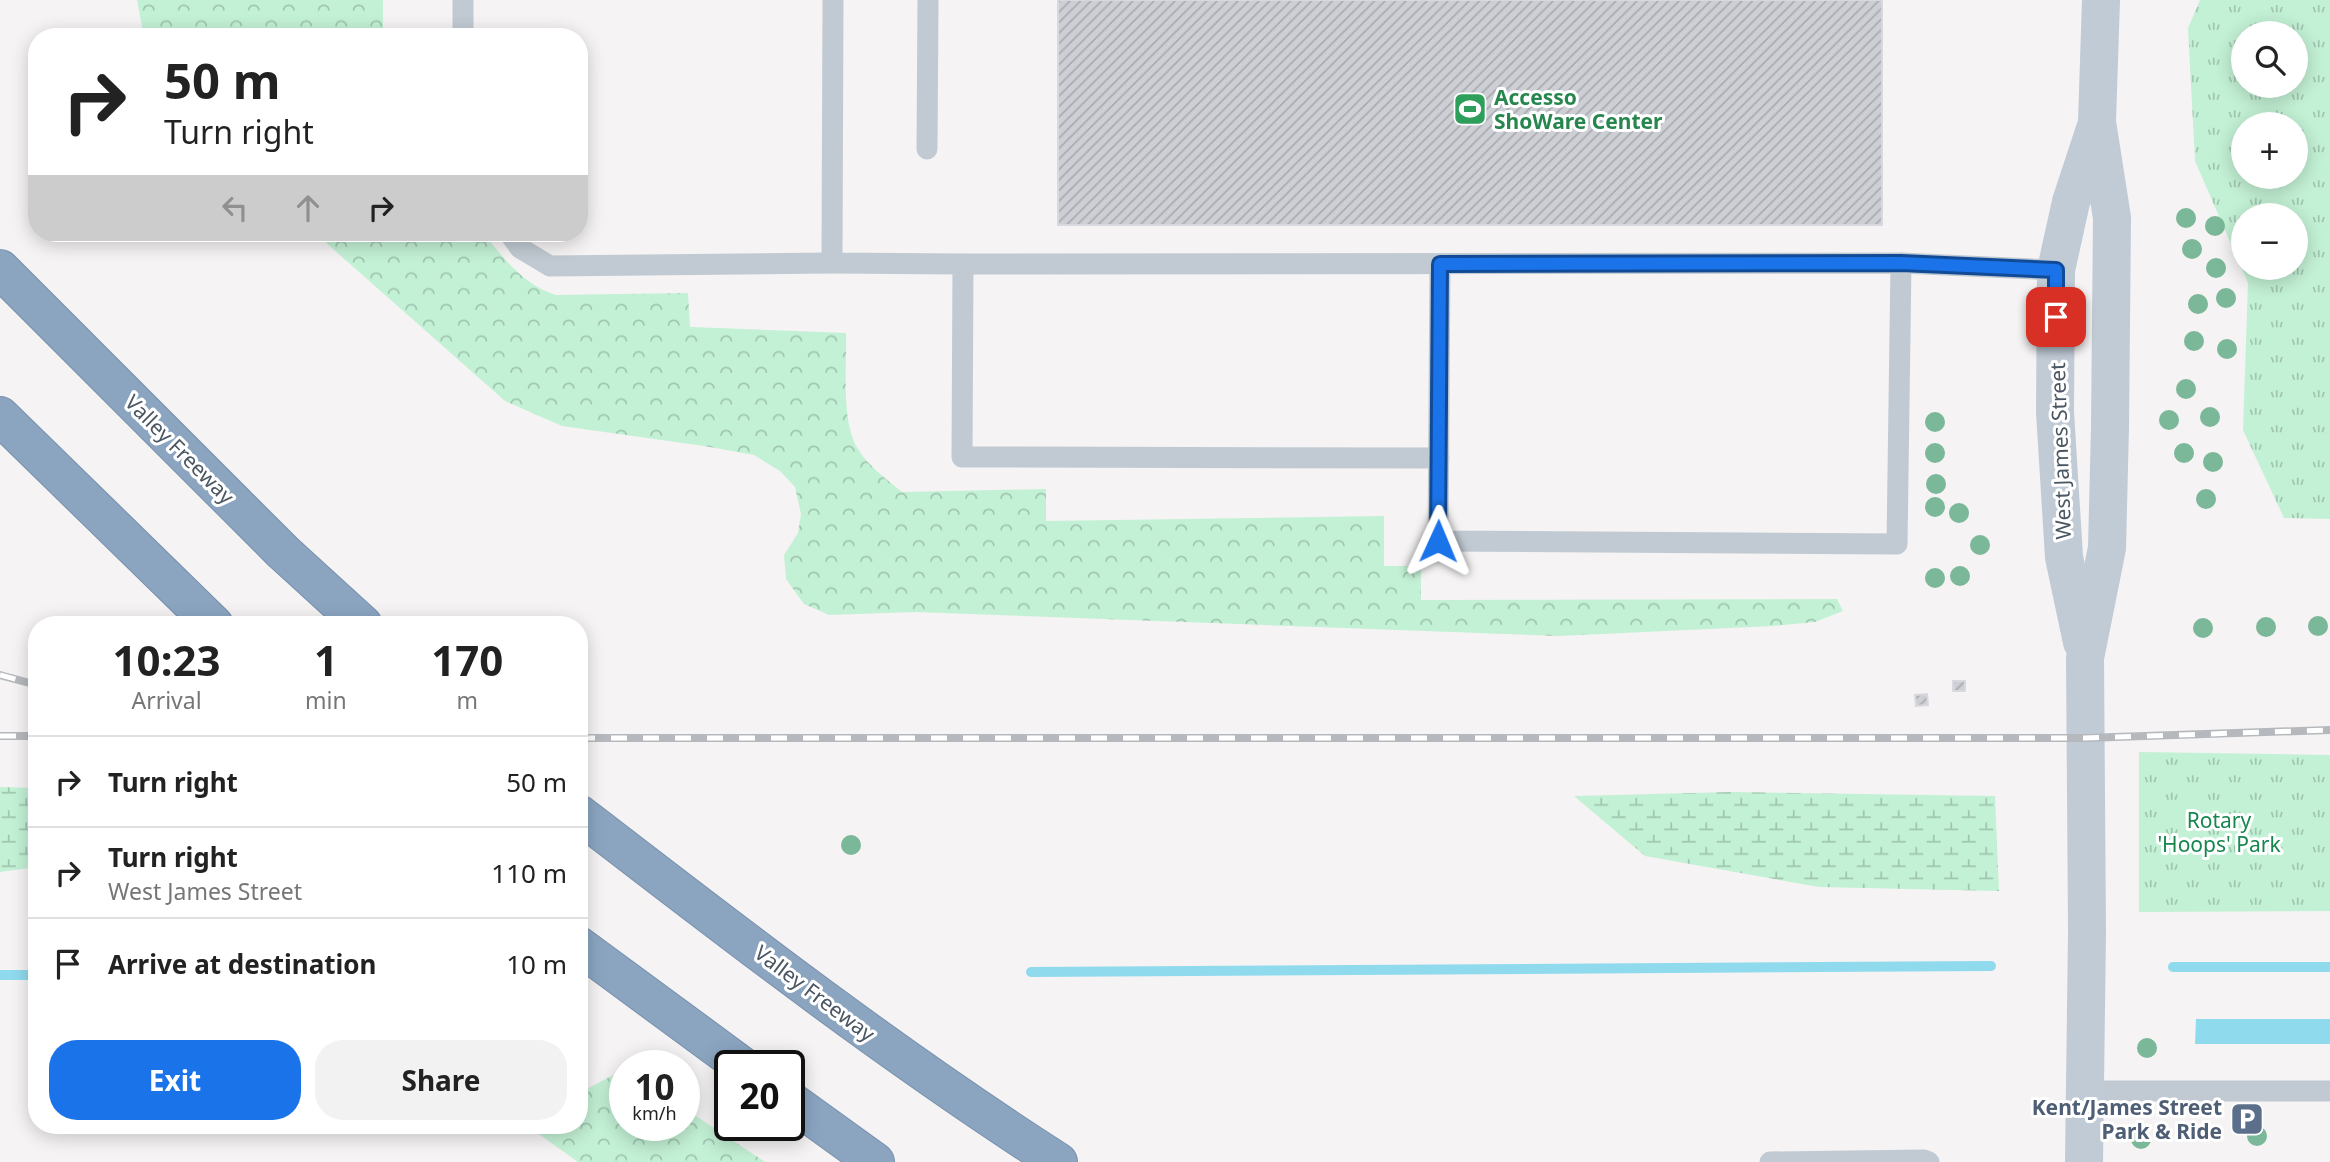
<!DOCTYPE html>
<html lang="en">
<head>
<meta charset="utf-8">
<style>
  :root { --surface:#fff; --page:#f2f2f2; --text:#222; --muted:#767676; --line:#e0e0e0; --accent:#1a73e8 }
  body { margin:0; font-family:"Noto Sans",sans-serif; background:var(--page); color:var(--text); height:100vh; display:flex; flex-direction:column; font-size:26px; white-space:nowrap }
  * { box-sizing:border-box; margin:0 }
  p { font-size:23px; color:var(--muted) }
  .icon { flex:none; width:38px; height:38px; fill:none; stroke:currentColor; stroke-width:2; stroke-linecap:round; stroke-linejoin:round }
  .map { position:relative; flex:1; overflow:hidden }
  .side { position:absolute; left:28px; top:616px; width:560px; height:518px; display:flex; flex-direction:column; background:var(--surface); border-radius:28px; box-shadow:0 4px 18px #0003 }
  .side>* { flex:none }
  .guide { position:absolute; left:28px; top:28px; width:560px; height:214px; border-radius:28px; box-shadow:0 4px 18px #0003; background:#fff; color:var(--text); overflow:hidden }
  .fabs { position:absolute; left:2231px; top:21px; display:grid; gap:14px }
  .fabs a { display:grid; place-items:center; width:77px; height:77px; border-radius:50%; background:var(--surface); box-shadow:0 4px 18px #0003; font-size:35px }
  .speed { position:absolute; left:609px; top:1050px; display:flex; gap:14px; font-size:35px; font-weight:700; text-align:center }
  .speed>* { display:grid; place-content:center; width:91px; height:91px; border-radius:50%; background:var(--surface); box-shadow:0 4px 18px #0003; line-height:1 }
  .speed small { font-size:18px; font-weight:400 }
  .speed .limit { border:4px solid #111; border-radius:10px; background:#fff; color:#111 }
  .pin { position:absolute; display:grid; place-items:center; width:60px; height:60px; color:#fff; margin:-30px; border-radius:14px; box-shadow:0 4px 10px #0006 }
  .me { position:absolute; width:77px; margin:-38px; rotate:1deg; stroke-linejoin:round; filter:drop-shadow(0 0 5px #0008) }
  .turn { display:flex; align-items:center; gap:24px; height:147px; padding:0 21px; font-size:32px }
  .turn .icon { width:91px; height:91px; stroke-width:2.5 }
  .turn b { display:block; font-size:49px; line-height:60px }
  .lanes { display:flex; align-items:center; height:66px; padding:0 21px; background:#0003; justify-content:center; gap:35px; direction:ltr }
  .lanes .off { opacity:.35 }
  .eta { display:flex; justify-content:space-evenly; align-items:center; height:119px; text-align:center }
  .eta b { font-size:42px; font-weight:700; line-height:49px }
  .button { display:flex; gap:14px; margin-top:auto; padding:14px 21px }
  .button a { flex:1; height:80px; border-radius:28px; background:var(--accent); color:#fff; font-size:28px; font-weight:700; line-height:80px; text-align:center }
  .button a+a { background:var(--page); color:var(--text) }
  ul { padding:0; list-style:none }
  li { display:flex; align-items:center; gap:21px; height:91px; padding:0 21px; border-top:2px solid var(--line) }
  li div { flex:1 }
  li b { display:block; font-size:26px }
  li em { font-style:normal }
  .map>svg:first-child { display:block }
  .grass { fill:url(#grass-tufts); fill-rule:evenodd }
  .forest { fill:url(#forest-crowns) }
  .wetland { fill:url(#wetland-marsh) }
  .water { fill:#90daee }
  .lines { fill:none; stroke-linecap:round; stroke-linejoin:round }
  .stream { stroke:#90daee; stroke-width:10 }
  .building { fill:url(#building-hatch); stroke:#d7d9de; stroke-width:2 }
  .highway-casing { stroke:#7690ad; stroke-width:40 }
  .lane { stroke:#c1cad2; stroke-width:21 }
  .secondary { stroke:#c1cbd6; stroke-width:38 }
  .highway { stroke:#8ba5c1; stroke-width:38 }
  .rail-casing { stroke:#b5b8bd; stroke-width:8 }
  .rail { stroke:#fff; stroke-width:5; stroke-dasharray:16; stroke-linecap:butt }
  .tree { fill:#7bb799 }
  .route-casing { stroke:#114b97; stroke-width:18 }
  .route { stroke:#1a73e8; stroke-width:12 }
  .labels { text-anchor:middle; dominant-baseline:central; stroke-width:6; stroke-linejoin:round; paint-order:stroke }
  .leisure-label { font-size:21px; font-weight:bold; fill:#27864d; stroke:#fff; text-anchor:start }
  .street-label { font-size:21px; fill:#4a5661; stroke:#fff }
  .park-label { font-size:21px; fill:#17864f; stroke:#fff }
  .service-label { font-size:21px; font-weight:bold; fill:#4e5e75; stroke:#fff; text-anchor:end }
</style>
</head>
<body>
<div class="map">
<svg width="2330" height="1162" viewBox="0 0 2330 1162">
  <defs>
    <pattern id="grass-tufts" width="24" height="20" patternUnits="userSpaceOnUse" patternTransform="scale(1.75)"><rect width="24" height="20" fill="#c3f1d5"/><path d="M3 7l-1-3M5 7V3M7 7l1-3M15 17l-1-3M17 17v-4M19 17l1-3" fill="none" stroke="#a0c6b0"/></pattern>
    <pattern id="forest-crowns" width="20" height="18" patternUnits="userSpaceOnUse" patternTransform="scale(1.75)"><rect width="20" height="18" fill="#c3f1d5"/><path d="M2 6a3 3 0 1 1 6 0M12 15a3 3 0 1 1 6 0" fill="none" stroke="#a0c6b0"/></pattern>
    <pattern id="wetland-marsh" width="20" height="14" patternUnits="userSpaceOnUse" patternTransform="scale(1.75)"><rect width="20" height="14" fill="#c3f1d5"/><path d="M1 5h8M5 5V1M11 12h8M15 12V8" fill="none" stroke="#a0c6b0"/></pattern>
    <pattern id="building-hatch" width="6" height="6" patternUnits="userSpaceOnUse" patternTransform="scale(1.75)"><rect width="6" height="6" fill="#cdcfd5"/><path d="M-1 1l2-2M0 6l6-6M5 7l2-2" fill="none" stroke="#a8abb0"/></pattern>
  </defs>
  <rect width="100%" height="100%" fill="#f5f3f3"/>
  <g class="grass">
    <path d="M 2200,0 L 2330,0 L 2330,519 L 2284,518 L 2243,430 L 2248,283 L 2195,161 L 2188,28 ZM 2244,33 L 2296,33 L 2296,86 L 2244,86 ZM 2244,124 L 2296,124 L 2296,177 L 2244,177 ZM 2244,215 L 2296,215 L 2296,268 L 2244,268 Z"/>
    <path d="M 2139,752 L 2330,755 L 2330,911 L 2139,912 Z"/>
  </g>
  <g class="forest">
    <path d="M 137,0 L 383,0 L 383,37 L 144,37 Z"/>
    <path d="M 315,233 L 483,233 C 505,259 522,284 556,295 L 688,293 L 690,327 L 846,333 C 847,367 841,417 856,446 C 866,464 886,479 902,492 L 1046,489 L 1046,521 L 1384,516 L 1384,566 L 1421,566 L 1421,600 L 1837,599 L 1843,611 L 1815,622 L 1773,626 L 1558,636 L 915,612 L 829,615 L 804,604 L 786,579 L 784,555 L 798,533 L 801,514 L 795,487 L 780,471 L 754,455 L 704,446 L 562,426 L 505,401 Z"/>
    <path d="M 625,1069 L 625,1125 L 684,1125 L 684,1108 L 765,1162 L 578,1162 L 526,1125 L 579,1125 L 579,1093 Z"/>
  </g>
  <g class="wetland">
    <path d="M 0,787 L 37,788 L 37,867 L 0,872 Z"/>
    <path d="M 1731,792 L 1995,796 L 1999,891 L 1819,887 L 1645,856 L 1574,796 Z"/>
  </g>
  <path class="water" d="M 2196,1019 L 2330,1019 L 2330,1044 L 2195,1044 Z"/>
  <g class="lines">
    <g class="stream">
      <path d="M 2173,967 L 2330,967"/>
      <path d="M 1031,972 L 1991,966"/>
      <path d="M 0,975 L 37,975"/>
    </g>
  </g>
  <g class="building">
    <rect x="1058" y="0" width="824" height="225"/>
    <rect x="1953" y="681" width="12" height="10"/>
    <path d="M 1927,694 L 1928,705 L 1916,706 L 1915,695 Z"/>
  </g>
  <g class="lines">
    <defs>
      <g id="highway">
        <path d="M 0,269 L 283,552 L 363,625"/>
        <path d="M 0,416 L 214,625"/>
        <path d="M 579,814 C 736,935 891,1055 1058,1162"/>
        <path d="M 579,946 L 742,1066"/>
        <path d="M 789,1100 L 875,1162"/>
      </g>
    </defs>
    <use href="#highway" class="highway-casing"/>
    <g class="lane">
      <path d="M 833,0 L 832,263 L 963,264 L 962,457 L 1439,458"/>
      <path d="M 463,37 L 463,0"/>
      <path d="M 927,149 L 928,0"/>
      <path d="M 509,233 L 520,248 L 550,266 L 832,263"/>
      <path d="M 963,264 L 1901,263 L 2056,270"/>
      <path d="M 1440,264 L 1438,541 L 1897,544 L 1901,263"/>
      <path d="M 2085,1091 L 2330,1091"/>
      <path d="M 1770,1162 L 1924,1160 L 1929,1162"/>
    </g>
    <g class="secondary">
      <path d="M 2082,642 L 2064,557 L 2055,412 L 2056,270 L 2071,202 L 2095,129"/>
      <path d="M 2084,1162 L 2087,931 L 2085,658 L 2107,548 L 2110,427 L 2112,218 L 2097,122 L 2101,0"/>
    </g>
    <use href="#highway" class="highway"/>
    <defs>
      <g id="rail">
        <path d="M 0,675 L 37,685"/>
        <path d="M 0,736 L 37,736"/>
        <path d="M 579,738 L 2085,738 L 2330,730"/>
      </g>
    </defs>
    <use href="#rail" class="rail-casing"/>
    <use href="#rail" class="rail"/>
  </g>
  <g class="tree">
    <circle cx="2186" cy="218" r="10"/>
    <circle cx="2215" cy="226" r="10"/>
    <circle cx="2192" cy="249" r="10"/>
    <circle cx="2216" cy="268" r="10"/>
    <circle cx="2226" cy="298" r="10"/>
    <circle cx="2198" cy="304" r="10"/>
    <circle cx="2194" cy="341" r="10"/>
    <circle cx="2227" cy="349" r="10"/>
    <circle cx="2186" cy="389" r="10"/>
    <circle cx="2210" cy="417" r="10"/>
    <circle cx="2169" cy="420" r="10"/>
    <circle cx="1935" cy="422" r="10"/>
    <circle cx="1935" cy="453" r="10"/>
    <circle cx="2184" cy="453" r="10"/>
    <circle cx="2213" cy="462" r="10"/>
    <circle cx="1936" cy="484" r="10"/>
    <circle cx="2206" cy="499" r="10"/>
    <circle cx="1935" cy="507" r="10"/>
    <circle cx="1959" cy="513" r="10"/>
    <circle cx="1980" cy="545" r="10"/>
    <circle cx="1960" cy="576" r="10"/>
    <circle cx="1935" cy="578" r="10"/>
    <circle cx="2318" cy="626" r="10"/>
    <circle cx="2266" cy="627" r="10"/>
    <circle cx="2203" cy="628" r="10"/>
    <circle cx="851" cy="845" r="10"/>
    <circle cx="2147" cy="1048" r="10"/>
    <circle cx="2257" cy="1136" r="10"/>
    <circle cx="2141" cy="1139" r="10"/>
  </g>
  <g class="lines">
    <defs>
      <path id="route" d="M 1438,541 L 1440,264 L 1901,263 L 2056,270 L 2056,317"/>
    </defs>
    <use href="#route" class="route-casing"/>
    <use href="#route" class="route"/>
  </g>
  <defs>
    <symbol id="stadium-square" viewBox="-11 -11 22 22"><rect x="-9" y="-9" width="18" height="18" rx="4" fill="#2e9e5b" stroke="#fff"/><path d="M0-5a6.5 5 0 1 0 0 10a6.5 5 0 1 0 0-10ZM-3.5-1.8h7v3.6h-7Z" fill="#fff"/></symbol>
    <symbol id="parking-square" viewBox="-11 -11 22 22"><rect x="-9" y="-9" width="18" height="18" rx="4" fill="#5c6f8a" stroke="#fff"/><path d="M-3.5-5.5H1a3.5 3.5 0 0 1 0 7H-1V5.5H-3.5ZM-1-3.4V-.6H.8a1.4 1.4 0 0 0 0-2.8Z" fill="#fff"/></symbol>
  </defs>
  <g fill-rule="evenodd">
    <use href="#stadium-square" x="1451" y="90" width="38" height="38"/>
    <use href="#parking-square" x="2228" y="1100" width="38" height="38"/>
  </g>
  <g class="labels">
    <g class="leisure-label">
      <text x="1494" y="97">Accesso<tspan x="1494" dy="24">ShoWare Center</tspan></text>
    </g>
    <g class="street-label">
      <text transform="translate(180 449) rotate(45)">Valley Freeway</text>
      <text transform="translate(2060 451) rotate(-92)">West James Street</text>
      <text transform="translate(815 993) rotate(37)">Valley Freeway</text>
    </g>
    <g class="park-label">
      <text x="2219" y="820">Rotary<tspan x="2219" dy="24">'Hoops' Park</tspan></text>
    </g>
    <g class="service-label">
      <text x="2222" y="1107">Kent/James Street<tspan x="2222" dy="24">Park &amp; Ride</tspan></text>
    </g>
  </g>
</svg>
<div class="fabs">
<a><svg class="icon" aria-label="search" viewBox="0 0 24 24"><circle cx="10" cy="10" r="6"/><path d="M15 15l6 6"/></svg></a>
<a>+</a>
<a>−</a>
</div>
<div class="speed"><div>10<small>km/h</small></div><div class="limit">20</div></div>
<div class="pin" style="left:2056px;top:317px;background:#d93025"><svg class="icon" aria-label="arrive" viewBox="0 0 24 24"><path d="M6 21V4h12l-3 4 3 4H6"/></svg></div>
<svg class="me" style="left:1438px;top:541px" viewBox="-20 -20 40 40"><path d="M0-17L14 15 0 8-14 15z" fill="#1a73e8" stroke="#fff" stroke-width="4"/></svg>
<div class="guide">
<div class="turn"><svg class="icon" aria-label="right" viewBox="0 0 24 24"><path d="M7 20v-9h11M14 6l5 5-5 5"/></svg><div><b>50 m</b>Turn right</div></div>
<div class="lanes"><svg class="icon off" aria-label="left" viewBox="0 0 24 24"><path d="M17 20v-9H6M10 6l-5 5 5 5"/></svg><svg class="icon off" aria-label="ahead" viewBox="0 0 24 24"><path d="M12 20V5M6 11l6-6 6 6"/></svg><svg class="icon" aria-label="right" viewBox="0 0 24 24"><path d="M7 20v-9h11M14 6l5 5-5 5"/></svg></div>
</div>
<section class="side">
<div class="eta">
<div><b>10:23</b><p>Arrival</p></div>
<div><b>1</b><p>min</p></div>
<div><b>170</b><p>m</p></div>
</div>
<ul>
<li><svg class="icon" aria-label="right" viewBox="0 0 24 24"><path d="M7 20v-9h11M14 6l5 5-5 5"/></svg><div><b>Turn right</b></div><em>50 m</em></li>
<li><svg class="icon" aria-label="right" viewBox="0 0 24 24"><path d="M7 20v-9h11M14 6l5 5-5 5"/></svg><div><b>Turn right</b><p>West James Street</p></div><em>110 m</em></li>
<li><svg class="icon" aria-label="arrive" viewBox="0 0 24 24"><path d="M6 21V4h12l-3 4 3 4H6"/></svg><div><b>Arrive at destination</b></div><em>10 m</em></li>
</ul>
<div class="button"><a>Exit</a><a>Share</a></div>
</section>
</div>
</body>
</html>
